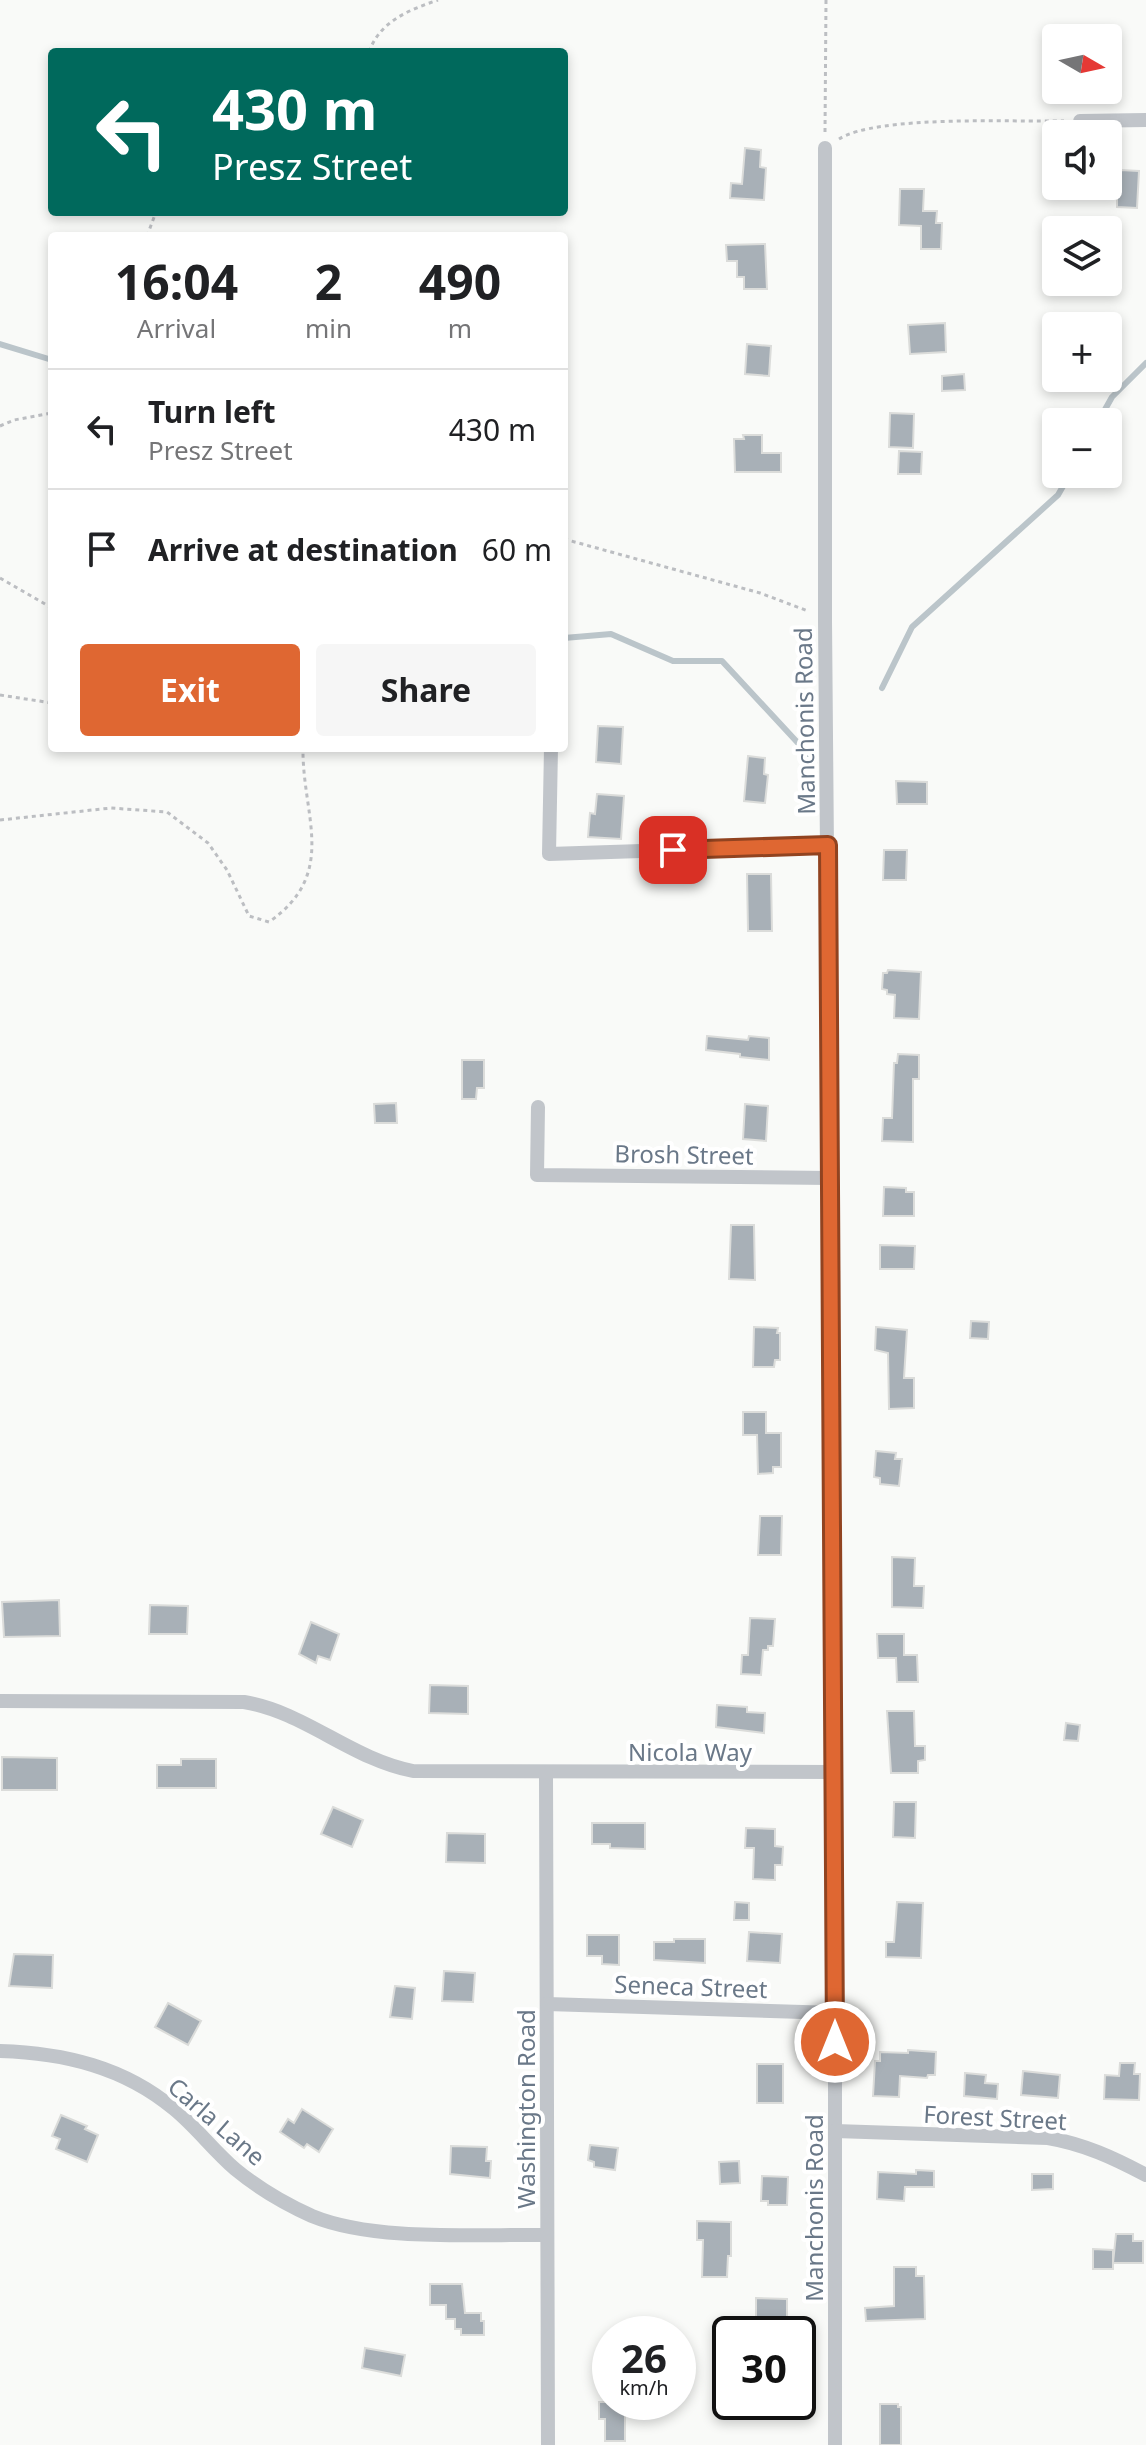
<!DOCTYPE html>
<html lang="en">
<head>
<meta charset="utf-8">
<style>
  :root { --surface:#fff; --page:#f6f6f6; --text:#202124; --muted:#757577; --line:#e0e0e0; --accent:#df6732 }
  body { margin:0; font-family:"Noto Sans",sans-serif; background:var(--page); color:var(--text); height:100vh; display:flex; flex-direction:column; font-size:30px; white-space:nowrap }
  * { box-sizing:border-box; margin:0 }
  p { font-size:26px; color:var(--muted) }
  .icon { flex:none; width:44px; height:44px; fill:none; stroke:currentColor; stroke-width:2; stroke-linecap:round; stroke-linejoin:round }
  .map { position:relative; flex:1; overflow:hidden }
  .sheet { position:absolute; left:48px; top:232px; width:520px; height:520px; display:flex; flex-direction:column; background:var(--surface); border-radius:8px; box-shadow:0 4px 12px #0003 }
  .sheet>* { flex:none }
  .banner { position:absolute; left:48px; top:48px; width:520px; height:168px; border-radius:8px; box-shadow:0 4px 12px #0003; background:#00695c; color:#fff; overflow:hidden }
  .needle { width:52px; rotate:99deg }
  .buttons { position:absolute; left:1042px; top:24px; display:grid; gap:16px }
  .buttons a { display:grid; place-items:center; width:80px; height:80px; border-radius:8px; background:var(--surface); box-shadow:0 4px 12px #0003; font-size:40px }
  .speed { position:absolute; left:592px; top:2316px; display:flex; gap:16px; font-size:40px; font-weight:700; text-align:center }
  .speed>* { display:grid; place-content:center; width:104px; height:104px; border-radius:50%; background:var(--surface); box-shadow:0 4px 12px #0003; line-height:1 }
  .speed small { font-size:20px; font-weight:400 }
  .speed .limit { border:4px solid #111; border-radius:12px; background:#fff; color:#111 }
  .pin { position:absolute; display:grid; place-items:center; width:68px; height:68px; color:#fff; margin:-34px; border-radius:16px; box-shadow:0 4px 12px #0006 }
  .me { position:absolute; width:88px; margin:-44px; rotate:0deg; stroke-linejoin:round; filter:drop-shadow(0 0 6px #0008) }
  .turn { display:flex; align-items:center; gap:28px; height:168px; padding:0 32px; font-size:36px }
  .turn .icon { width:104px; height:104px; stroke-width:2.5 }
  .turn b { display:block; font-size:56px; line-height:68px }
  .eta { display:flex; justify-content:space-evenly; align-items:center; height:136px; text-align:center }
  .eta b { font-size:48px; font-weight:700; line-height:56px }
  .button { display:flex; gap:16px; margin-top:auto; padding:16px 32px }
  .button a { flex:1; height:92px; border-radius:8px; background:var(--accent); color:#fff; font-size:32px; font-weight:700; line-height:92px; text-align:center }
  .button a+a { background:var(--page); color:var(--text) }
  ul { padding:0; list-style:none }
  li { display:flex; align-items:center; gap:24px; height:120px; padding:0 32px; border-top:2px solid var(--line) }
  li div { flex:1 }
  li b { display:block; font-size:30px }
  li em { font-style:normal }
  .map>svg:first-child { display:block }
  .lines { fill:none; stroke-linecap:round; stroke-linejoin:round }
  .stream { stroke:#bbc5ca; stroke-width:6 }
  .building { fill:#a8b0b7; stroke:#dbdcda; stroke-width:2 }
  .path { stroke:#bcbec2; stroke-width:3; stroke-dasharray:4 4; stroke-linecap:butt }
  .street { stroke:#c1c5ca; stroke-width:14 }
  .route-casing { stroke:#914320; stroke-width:20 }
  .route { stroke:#df6732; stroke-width:14 }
  .labels { text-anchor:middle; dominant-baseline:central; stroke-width:8; stroke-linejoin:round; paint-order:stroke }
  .street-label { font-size:24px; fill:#6a7888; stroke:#fff }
</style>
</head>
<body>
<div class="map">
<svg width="1146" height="2445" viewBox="0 0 1146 2445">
  <rect width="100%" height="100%" fill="#f9faf8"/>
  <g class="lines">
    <g class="stream">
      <path d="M 0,344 L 52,360"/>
      <path d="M 1098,422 L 1112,397 L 1146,363"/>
      <path d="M 564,638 L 611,634 L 673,661 L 722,661 L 810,756"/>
      <path d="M 882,688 L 912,627 L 1058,495 L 1070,474"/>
    </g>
  </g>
  <g class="building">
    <path d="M 745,148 L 761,150 L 760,167 L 766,168 L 764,200 L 730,198 L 731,183 L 742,184 Z"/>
    <path d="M 1120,170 L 1139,171 L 1137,208 L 1117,207 L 1117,198 L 1108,198 L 1108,174 L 1119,174 Z"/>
    <path d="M 900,189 L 924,189 L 923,211 L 937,211 L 936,223 L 942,223 L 941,249 L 921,249 L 921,226 L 899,225 Z"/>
    <path d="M 765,244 L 767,289 L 744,289 L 744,277 L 737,277 L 737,261 L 727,261 L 726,245 Z"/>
    <path d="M 945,323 L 946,352 L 910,354 L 908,325 Z"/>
    <path d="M 747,344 L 771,346 L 769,376 L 745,374 Z"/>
    <path d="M 964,374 L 965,390 L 942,391 L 942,376 Z"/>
    <path d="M 890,413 L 914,414 L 913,448 L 889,447 Z"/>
    <path d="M 743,435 L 762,435 L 762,453 L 781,453 L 781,472 L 735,472 L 734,439 L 744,439 Z"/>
    <path d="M 899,451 L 922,452 L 921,474 L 898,474 Z"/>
    <path d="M 598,726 L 623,727 L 621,764 L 596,762 Z"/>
    <path d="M 748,756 L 765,758 L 764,774 L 768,775 L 765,803 L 744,801 Z"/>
    <path d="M 896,781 L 927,782 L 927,804 L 897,804 Z"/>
    <path d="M 597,794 L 624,796 L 621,839 L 588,837 L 590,813 L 595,814 Z"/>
    <path d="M 884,850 L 907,850 L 906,880 L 883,880 Z"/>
    <path d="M 747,874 L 771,874 L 772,931 L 748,931 Z"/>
    <path d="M 888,970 L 921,972 L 919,1019 L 894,1018 L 895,995 L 887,994 L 887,990 L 882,989 L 883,973 L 887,973 Z"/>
    <path d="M 707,1036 L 748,1040 L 749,1036 L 769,1038 L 769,1060 L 740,1057 L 740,1054 L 706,1050 Z"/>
    <path d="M 898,1054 L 919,1055 L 919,1079 L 913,1079 L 913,1142 L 882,1141 L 883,1118 L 892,1118 L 894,1063 L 897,1063 Z"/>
    <path d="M 462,1060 L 484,1060 L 484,1088 L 477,1088 L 476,1099 L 462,1099 Z"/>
    <path d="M 396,1103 L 397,1123 L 375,1123 L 374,1104 Z"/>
    <path d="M 745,1104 L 768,1106 L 766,1141 L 743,1139 Z"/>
    <path d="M 884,1187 L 906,1188 L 906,1192 L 914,1192 L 914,1216 L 883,1216 Z"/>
    <path d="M 731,1225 L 754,1225 L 755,1280 L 729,1279 Z"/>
    <path d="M 880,1245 L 915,1246 L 914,1269 L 880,1269 Z"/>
    <path d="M 971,1321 L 989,1322 L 988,1339 L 970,1338 Z"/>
    <path d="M 754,1327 L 778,1328 L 777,1333 L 780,1333 L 780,1360 L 775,1360 L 774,1367 L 753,1367 Z"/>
    <path d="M 876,1327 L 907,1330 L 904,1378 L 914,1378 L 914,1408 L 889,1409 L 888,1353 L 875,1350 Z"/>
    <path d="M 743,1412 L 766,1412 L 766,1433 L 781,1433 L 781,1467 L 773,1467 L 773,1473 L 758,1474 L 757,1435 L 743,1435 Z"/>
    <path d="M 876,1451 L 896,1453 L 895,1459 L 902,1459 L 899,1486 L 880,1484 L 880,1478 L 874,1477 Z"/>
    <path d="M 760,1516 L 782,1516 L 781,1555 L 758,1555 Z"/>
    <path d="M 892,1557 L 915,1558 L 914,1586 L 924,1586 L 923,1608 L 892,1607 Z"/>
    <path d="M 59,1600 L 60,1636 L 4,1637 L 2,1602 Z"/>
    <path d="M 150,1605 L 188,1606 L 187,1634 L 149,1634 Z"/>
    <path d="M 750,1618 L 775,1619 L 773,1646 L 768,1646 L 768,1650 L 763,1650 L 761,1675 L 741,1674 L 742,1655 L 748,1655 Z"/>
    <path d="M 311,1622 L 339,1634 L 330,1660 L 318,1656 L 316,1663 L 299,1654 Z"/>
    <path d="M 877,1634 L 904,1634 L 904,1655 L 917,1655 L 918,1682 L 897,1682 L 896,1658 L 878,1658 Z"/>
    <path d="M 430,1685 L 468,1686 L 468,1714 L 429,1713 Z"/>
    <path d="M 717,1705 L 747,1707 L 747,1712 L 765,1713 L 764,1733 L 716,1727 Z"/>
    <path d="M 887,1711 L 914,1711 L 915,1746 L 925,1746 L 925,1760 L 918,1761 L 918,1773 L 891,1773 Z"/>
    <path d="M 1066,1723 L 1080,1725 L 1078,1741 L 1064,1740 Z"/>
    <path d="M 2,1757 L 57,1758 L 57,1790 L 2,1790 Z"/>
    <path d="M 181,1759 L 216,1759 L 216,1788 L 157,1788 L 157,1765 L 181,1765 Z"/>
    <path d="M 894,1802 L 916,1802 L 915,1838 L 893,1837 Z"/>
    <path d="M 333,1807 L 363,1820 L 352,1847 L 321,1834 Z"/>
    <path d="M 592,1823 L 645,1823 L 645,1849 L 610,1848 L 610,1844 L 592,1844 Z"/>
    <path d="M 746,1828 L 775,1829 L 775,1846 L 783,1847 L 782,1865 L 775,1865 L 775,1880 L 753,1879 L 754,1848 L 745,1848 Z"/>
    <path d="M 447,1833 L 485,1834 L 485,1863 L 446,1862 Z"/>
    <path d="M 735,1902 L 749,1903 L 749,1920 L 734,1920 Z"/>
    <path d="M 897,1902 L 923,1903 L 921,1958 L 886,1957 L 886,1942 L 894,1942 Z"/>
    <path d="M 749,1932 L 782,1934 L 780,1963 L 747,1961 Z"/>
    <path d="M 587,1935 L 619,1935 L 619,1965 L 602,1964 L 602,1956 L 587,1956 Z"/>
    <path d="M 674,1939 L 705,1939 L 705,1963 L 654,1960 L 654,1942 L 674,1942 Z"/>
    <path d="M 14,1954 L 53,1955 L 52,1988 L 9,1986 Z"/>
    <path d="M 444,1971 L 475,1973 L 473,2002 L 442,2001 Z"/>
    <path d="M 395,1986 L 415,1988 L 412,2019 L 390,2017 Z"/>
    <path d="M 168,2003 L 201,2021 L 188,2045 L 155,2027 Z"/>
    <path d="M 908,2050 L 936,2052 L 935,2075 L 928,2075 L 927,2078 L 900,2076 L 899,2097 L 873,2096 L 875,2061 L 880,2061 L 880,2052 L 908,2053 Z"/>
    <path d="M 1120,2063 L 1135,2063 L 1134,2074 L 1140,2074 L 1139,2100 L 1104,2099 L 1105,2075 L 1119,2076 Z"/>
    <rect x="757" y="2064" width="26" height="39"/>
    <path d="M 1023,2071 L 1060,2075 L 1058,2098 L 1021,2095 Z"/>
    <path d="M 965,2073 L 986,2075 L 985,2083 L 998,2084 L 997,2099 L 964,2096 Z"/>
    <path d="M 302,2109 L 333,2129 L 319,2152 L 307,2144 L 304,2148 L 280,2132 L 288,2119 L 294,2123 Z"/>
    <path d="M 61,2115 L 87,2126 L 85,2129 L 98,2135 L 87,2162 L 56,2149 L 60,2139 L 52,2136 Z"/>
    <path d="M 590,2145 L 618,2148 L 615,2170 L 594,2167 L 594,2162 L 588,2160 Z"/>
    <path d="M 451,2146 L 487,2147 L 486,2161 L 491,2161 L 490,2178 L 450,2174 Z"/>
    <path d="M 739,2161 L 740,2183 L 720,2184 L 719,2162 Z"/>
    <path d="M 916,2170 L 934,2171 L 934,2187 L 905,2187 L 904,2201 L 877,2199 L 878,2172 L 916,2174 Z"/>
    <path d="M 1032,2174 L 1053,2174 L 1053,2189 L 1032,2190 Z"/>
    <path d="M 762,2176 L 788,2177 L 787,2205 L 768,2205 L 768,2201 L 761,2201 Z"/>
    <path d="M 697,2221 L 731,2222 L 731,2256 L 728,2256 L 727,2277 L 702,2277 L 703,2240 L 697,2240 Z"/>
    <path d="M 1116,2234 L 1133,2234 L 1133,2241 L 1143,2241 L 1143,2263 L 1113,2263 Z"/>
    <path d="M 1093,2249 L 1113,2250 L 1113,2269 L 1093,2269 Z"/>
    <path d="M 894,2267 L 916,2267 L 916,2276 L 924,2276 L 925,2319 L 866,2321 L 865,2308 L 894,2306 Z"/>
    <path d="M 430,2284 L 462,2284 L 465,2313 L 481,2313 L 481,2321 L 484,2321 L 484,2335 L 461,2335 L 461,2329 L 455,2329 L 455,2319 L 446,2319 L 446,2305 L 430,2305 Z"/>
    <path d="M 756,2298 L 787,2299 L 787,2322 L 756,2321 Z"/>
    <path d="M 365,2348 L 405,2355 L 401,2376 L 362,2368 Z"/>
    <path d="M 599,2402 L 625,2402 L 625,2441 L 605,2441 L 605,2419 L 599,2419 Z"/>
    <path d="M 880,2404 L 898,2404 L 898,2407 L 901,2407 L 901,2445 L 880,2445 Z"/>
  </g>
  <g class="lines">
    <g class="path">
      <path d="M 369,52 C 380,21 409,10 438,0"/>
      <path d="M 825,132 L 826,0"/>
      <path d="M 839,139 C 877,115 1014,122 1064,121"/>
      <path d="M 147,236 L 156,212"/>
      <path d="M 0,426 L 14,420 L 52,413"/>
      <path d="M 564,539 L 760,593 L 808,611"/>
      <path d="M 0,578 L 52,608"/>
      <path d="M 0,695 L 52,703"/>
      <path d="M 0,820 L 111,808 L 167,812 L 208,843 L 227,870 L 249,916 L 269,922 C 339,873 302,816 303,748"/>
    </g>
    <g class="street">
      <path d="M 1080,121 L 1146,120"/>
      <path d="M 825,148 L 825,621 L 835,1772 L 835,2445"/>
      <path d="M 551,748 L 549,854 L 828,845"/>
      <path d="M 538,1107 L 537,1175 L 830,1178"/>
      <path d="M 0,1701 L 244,1702 C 305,1712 351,1759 413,1771 L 835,1772"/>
      <path d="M 546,1773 L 548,2445"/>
      <path d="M 547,2004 L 835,2013"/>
      <path d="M 0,2051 C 64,2053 124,2067 174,2109 C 196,2127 213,2150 235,2169 C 258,2188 285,2204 312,2216 C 375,2242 478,2234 547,2235"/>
      <path d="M 835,2131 L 1048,2138 C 1084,2144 1114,2158 1146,2175"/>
    </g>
  </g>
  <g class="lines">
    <defs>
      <path id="route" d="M 673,850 L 828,845 L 835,2042"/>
    </defs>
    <use href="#route" class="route-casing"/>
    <use href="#route" class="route"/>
  </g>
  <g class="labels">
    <g class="street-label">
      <text transform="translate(804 721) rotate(-91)">Manchonis Road</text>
      <text transform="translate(684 1154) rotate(1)">Brosh Street</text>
      <text x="690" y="1751">Nicola Way</text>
      <text transform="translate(691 1986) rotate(2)">Seneca Street</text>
      <text transform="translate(525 2109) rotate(-90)">Washington Road</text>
      <text transform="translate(995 2117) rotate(3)">Forest Street</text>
      <text transform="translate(217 2121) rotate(41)">Carla Lane</text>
      <text transform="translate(813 2208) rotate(-90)">Manchonis Road</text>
    </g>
  </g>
</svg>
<div class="buttons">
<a><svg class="needle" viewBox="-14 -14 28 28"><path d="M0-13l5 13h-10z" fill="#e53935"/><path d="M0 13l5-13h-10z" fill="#757577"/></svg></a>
<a><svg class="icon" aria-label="sound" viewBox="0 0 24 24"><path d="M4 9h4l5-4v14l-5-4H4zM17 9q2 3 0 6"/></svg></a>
<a><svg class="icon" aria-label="layers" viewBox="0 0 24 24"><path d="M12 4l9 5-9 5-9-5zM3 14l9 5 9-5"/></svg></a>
<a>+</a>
<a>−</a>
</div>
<div class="speed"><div>26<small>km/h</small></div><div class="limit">30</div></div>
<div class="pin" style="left:673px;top:850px;background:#d93025"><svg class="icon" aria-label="arrive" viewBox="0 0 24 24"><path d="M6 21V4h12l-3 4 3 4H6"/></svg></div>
<svg class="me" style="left:835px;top:2042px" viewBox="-20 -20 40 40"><circle r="17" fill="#df6732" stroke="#fff" stroke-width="3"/><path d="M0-11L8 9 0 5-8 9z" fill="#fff"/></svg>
<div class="banner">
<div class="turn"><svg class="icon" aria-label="left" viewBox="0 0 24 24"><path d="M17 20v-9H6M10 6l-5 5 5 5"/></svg><div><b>430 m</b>Presz Street</div></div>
</div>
<section class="sheet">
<div class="eta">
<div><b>16:04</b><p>Arrival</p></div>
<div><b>2</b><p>min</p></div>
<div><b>490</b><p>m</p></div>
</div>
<ul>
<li><svg class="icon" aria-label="left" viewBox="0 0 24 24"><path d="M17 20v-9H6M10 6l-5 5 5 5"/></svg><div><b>Turn left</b><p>Presz Street</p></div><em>430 m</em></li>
<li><svg class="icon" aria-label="arrive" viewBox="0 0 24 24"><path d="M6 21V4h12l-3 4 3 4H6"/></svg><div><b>Arrive at destination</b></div><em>60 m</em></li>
</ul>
<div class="button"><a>Exit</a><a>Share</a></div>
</section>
</div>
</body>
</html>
